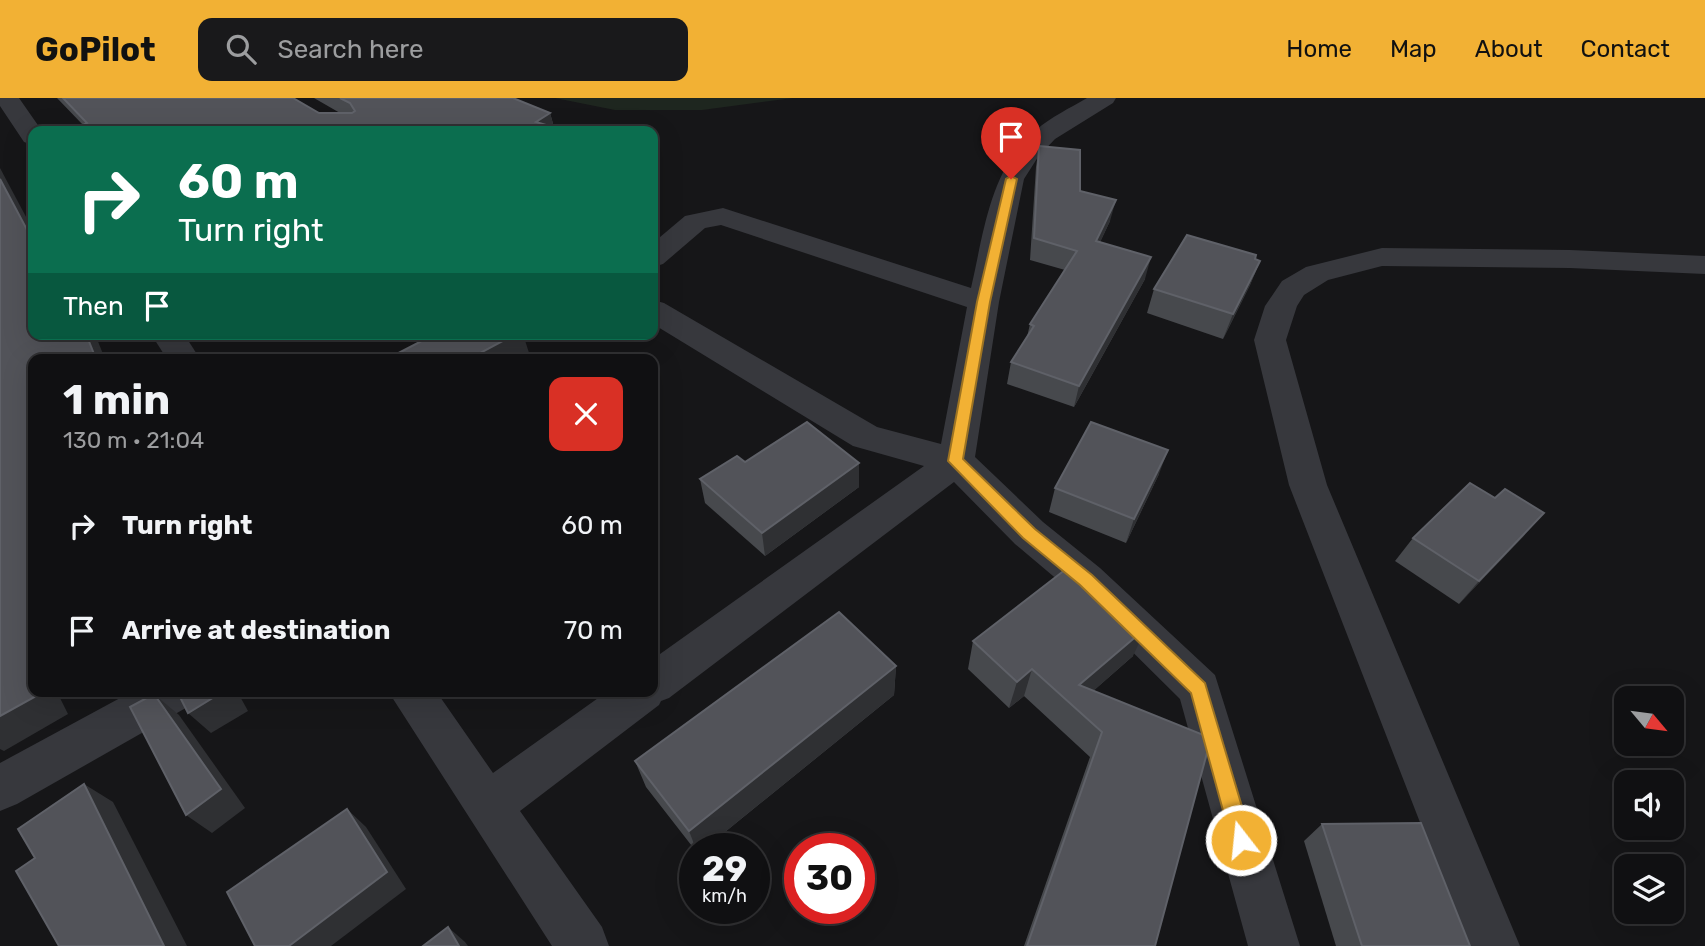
<!DOCTYPE html>
<html lang="en">
<head>
<meta charset="utf-8">
<style>
  :root { --surface:#101012; --page:#19191b; --text:#f1f3f6; --muted:#9c9d9f; --line:#303032; --accent:#f2b134 }
  body { margin:0; font-family:Rubik,sans-serif; background:var(--page); color:var(--text); height:100vh; display:flex; flex-direction:column; font-size:26px; white-space:nowrap }
  * { box-sizing:border-box; margin:0 }
  p { font-size:23px; color:var(--muted) }
  .icon { flex:none; width:38px; height:38px; fill:none; stroke:currentColor; stroke-width:2; stroke-linecap:round; stroke-linejoin:round }
  .map { position:relative; flex:1; overflow:hidden }
  .drawer { position:absolute; left:28px; top:256px; width:630px; height:343px; display:flex; flex-direction:column; background:var(--surface); border-radius:14px; box-shadow:0 7px 28px #0002,0 0 0 2px var(--line) }
  .drawer>* { flex:none }
  .guide { position:absolute; left:28px; top:28px; width:630px; height:214px; border-radius:14px; box-shadow:0 7px 28px #0002,0 0 0 2px var(--line); background:#0b6e4f; color:#fff; overflow:hidden }
  .needle { width:46px; rotate:119deg }
  .buttons { position:absolute; left:1614px; top:588px; display:grid; gap:14px }
  .buttons a { display:grid; place-items:center; width:70px; height:70px; border-radius:14px; background:var(--surface); box-shadow:0 7px 28px #0002,0 0 0 2px var(--line); font-size:35px }
  .speed { position:absolute; left:679px; top:735px; display:flex; gap:14px; font-size:35px; font-weight:700; text-align:center }
  .speed>* { display:grid; place-content:center; width:91px; height:91px; border-radius:50%; background:var(--surface); box-shadow:0 7px 28px #0002,0 0 0 2px var(--line); line-height:1 }
  .speed small { font-size:18px; font-weight:400 }
  .speed .limit { border:10px solid #d22; background:#fff; color:#111 }
  .pin { position:absolute; display:grid; place-items:center; width:60px; height:60px; color:#fff; margin:-72px -30px; border-radius:50% 50% 50% 0; rotate:-45deg; box-shadow:0 0 7px #0007 }
  .pin .icon { rotate:45deg }
  .me { position:absolute; width:77px; margin:-38px; rotate:344deg; stroke-linejoin:round; filter:drop-shadow(0 0 5px #0008) }
  .turn { display:flex; align-items:center; gap:24px; height:147px; padding:0 35px; font-size:32px }
  .turn .icon { width:91px; height:91px; stroke-width:2.5 }
  .turn b { display:block; font-size:49px; line-height:60px }
  .then { display:flex; align-items:center; height:66px; padding:0 35px; background:#0003; gap:14px; font-size:26px }
  .round { display:grid; place-items:center; flex:none; width:74px; height:74px; border-radius:14px; background:var(--page) }
  .head { display:flex; align-items:center; justify-content:space-between; height:119px; padding:0 35px }
  h1 { font-size:42px; font-weight:700; line-height:52px }
  ul { padding:0; list-style:none }
  li { display:flex; align-items:center; gap:21px; height:105px; padding:0 35px }
  li div { flex:1 }
  li b { display:block; font-size:26px }
  li em { font-style:normal }
  header { display:flex; align-items:center; gap:42px; box-sizing:border-box; height:98px; padding:0 35px; background:var(--accent); color:#111 }
  header strong { font-size:33px }
  nav { display:flex; gap:38px; margin-inline-start:auto; font-size:24px }
  .search { width:490px; height:63px; background:var(--page); display:flex; align-items:center; gap:18px; box-sizing:border-box; padding:0 24px; border-radius:14px; color:var(--muted); font-size:26px }
  .map>svg:first-child { display:block }
  .green { fill:#1e261f }
  .lines { fill:none; stroke-linecap:round; stroke-linejoin:round }
  .minor { fill:#37383d; fill-rule:evenodd }
  .wall { fill:#47494d }
  .shaded-wall { fill:#2f3033 }
  .building { fill:#525359; stroke:#5f6168; stroke-width:2 }
  .route { fill:#f2b134; stroke:#9d7322; stroke-width:2 }
</style>
</head>
<body>
<header>
<strong>GoPilot</strong>
<div class="search"><svg class="icon" aria-label="search" viewBox="0 0 24 24"><circle cx="10" cy="10" r="6"/><path d="M15 15l6 6"/></svg>Search here</div>
<nav><a>Home</a><a>Map</a><a>About</a><a>Contact</a></nav>
</header>
<div class="map">
<svg width="1705" height="848" viewBox="0 0 1705 848">
  <rect width="100%" height="100%" fill="#161618"/>
  <path class="green" d="M 555,0 L 793,0 L 702,12 L 615,12 Z"/>
  <g class="lines">
    <g class="minor">
      <path d="M 0,0 L 19,0 L 42,33 L 33,33 L 33,47 L 24,44 L 0,8 Z"/>
      <path d="M 1087,0 L 1116,0 L 1113,5 L 1055,41 L 1038,59 L 1024,81 L 999,204 L 975,359 L 1043,424 L 1100,470 L 1215,577 L 1300,848 L 1248,848 L 1180,601 L 1072,494 L 1015,446 L 954,384 L 669,600 L 661,603 L 659,607 L 520,713 L 602,829 L 609,848 L 552,848 L 388,593 L 436,593 L 493,675 L 608,593 L 653,593 L 653,561 L 924,368 L 853,348 L 653,226 L 653,202 L 664,205 L 877,329 L 941,346 L 967,209 L 721,127 L 705,130 L 663,166 L 653,169 L 653,145 L 685,118 L 723,110 L 971,190 C 984,134 990,70 1036,32 C 1051,19 1070,10 1087,0 Z"/>
      <path d="M 1382,150 L 1570,152 L 1705,158 L 1705,176 L 1570,170 L 1382,168 L 1328,182 L 1304,197 L 1297,208 L 1286,242 L 1327,387 L 1520,848 L 1468,848 L 1289,387 L 1254,242 L 1265,208 L 1282,183 L 1306,169 Z"/>
      <path d="M 151,236 L 184,236 L 200,261 L 167,261 Z"/>
      <path d="M 133,593 L 197,593 L 191,607 L 17,706 L 0,713 L 0,665 Z"/>
    </g>
  </g>
  <g class="wall">
    <path d="M 57,0 L 293,0 L 319,15 L 340,15 L 314,0 L 513,0 L 550,15 L 554,29 L 83,27 Z"/>
    <path d="M 1039,48 L 1080,93 L 1110,123 L 1100,144 L 1145,181 L 1074,309 L 1007,286 L 1011,264 L 1027,239 L 1030,226 L 1065,172 L 1030,162 L 1036,69 Z"/>
    <path d="M 1255,161 L 1260,163 L 1250,187 L 1223,241 L 1147,215 L 1154,191 Z"/>
    <path d="M 745,364 L 859,365 L 859,389 L 765,458 L 705,405 L 700,381 Z"/>
    <path d="M 1159,376 L 1126,445 L 1049,414 L 1055,390 Z"/>
    <path d="M 1495,400 L 1544,415 L 1459,506 L 1395,463 L 1413,440 Z"/>
    <path d="M 973,543 L 1133,558 L 1093,593 L 1155,848 L 1024,848 L 1090,659 L 1024,598 L 1009,610 L 968,571 Z"/>
    <path d="M 896,568 L 894,597 L 704,751 L 695,751 L 695,752 L 646,689 L 635,663 Z"/>
    <path d="M 1322,726 L 1470,848 L 1336,848 L 1304,743 Z"/>
  </g>
  <g class="shaded-wall">
    <path d="M 550,15 L 555,33 L 536,24 Z"/>
    <path d="M 0,70 L 33,132 L 33,143 L 0,81 Z"/>
    <path d="M 1116,102 L 1110,123 L 1091,164 L 1096,143 Z"/>
    <path d="M 1151,159 L 1145,181 L 1074,309 L 1079,288 Z"/>
    <path d="M 1260,163 L 1250,187 L 1223,241 L 1233,216 Z"/>
    <path d="M 86,236 L 95,236 L 105,261 L 96,261 Z"/>
    <path d="M 516,236 L 523,236 L 530,258 L 525,261 L 469,261 Z"/>
    <path d="M 1168,352 L 1159,376 L 1126,445 L 1134,421 Z"/>
    <path d="M 859,365 L 859,389 L 765,458 L 762,435 Z"/>
    <path d="M 1544,415 L 1523,439 L 1459,506 L 1479,483 Z"/>
    <path d="M 1146,530 L 1133,558 L 1075,609 L 1079,587 Z"/>
    <path d="M 896,568 L 894,597 L 704,751 L 696,751 L 689,733 Z"/>
    <path d="M 1032,571 L 1024,598 L 1009,610 L 1017,584 Z"/>
    <path d="M 38,593 L 73,593 L 60,600 L 68,616 L 4,653 L 0,651 L 0,618 Z"/>
    <path d="M 224,593 L 237,593 L 248,613 L 211,635 L 188,615 Z"/>
    <path d="M 154,596 L 179,617 L 245,710 L 212,735 L 186,717 Z"/>
    <path d="M 84,686 L 113,704 L 187,848 L 164,848 Z"/>
    <path d="M 347,711 L 366,729 L 406,791 L 331,848 L 289,848 Z"/>
    <path d="M 448,829 L 465,844 L 468,848 L 459,848 Z"/>
  </g>
  <g class="building">
    <path d="M 63,0 L 293,0 L 319,15 L 352,15 L 355,13 L 350,5 L 340,0 L 513,0 L 550,15 L 536,24 L 566,33 L 88,33 L 83,27 L 87,25 Z"/>
    <path d="M 1039,48 L 1080,52 L 1080,93 L 1116,102 L 1096,143 L 1151,159 L 1079,288 L 1011,264 L 1034,228 L 1030,226 L 1077,153 L 1034,140 Z"/>
    <path d="M 0,81 L 33,143 L 33,236 L 86,236 L 96,261 L 33,261 L 33,578 L 31,579 L 33,583 L 33,593 L 38,593 L 40,596 L 0,618 Z"/>
    <path d="M 1187,137 L 1256,157 L 1255,161 L 1260,163 L 1233,216 L 1154,191 Z"/>
    <path d="M 435,236 L 516,236 L 469,261 L 387,261 Z"/>
    <path d="M 105,258 L 107,261 L 97,261 Z"/>
    <path d="M 807,324 L 859,365 L 762,435 L 700,381 L 737,358 L 745,364 Z"/>
    <path d="M 1091,324 L 1168,352 L 1134,421 L 1055,390 Z"/>
    <path d="M 1470,385 L 1495,400 L 1505,391 L 1544,415 L 1479,483 L 1413,440 Z"/>
    <path d="M 1070,468 L 1146,530 L 1079,587 L 1211,640 L 1155,848 L 1027,848 L 1102,634 L 1032,571 L 1017,584 L 973,543 Z"/>
    <path d="M 839,514 L 896,568 L 689,733 L 635,663 Z"/>
    <path d="M 177,593 L 224,593 L 188,615 Z"/>
    <path d="M 154,596 L 221,691 L 186,717 L 130,609 Z"/>
    <path d="M 84,686 L 164,848 L 59,848 L 16,773 L 35,760 L 18,731 Z"/>
    <path d="M 347,711 L 387,774 L 289,848 L 255,848 L 227,794 Z"/>
    <path d="M 1421,725 L 1470,848 L 1362,848 L 1322,726 Z"/>
    <path d="M 448,829 L 459,848 L 423,848 Z"/>
  </g>
  <path class="route" d="M 1011,78 L 1017,81 L 990,204 L 963,361 L 1035,431 L 1092,477 L 1205,585 L 1252,742 L 1249,749 L 1241,752 L 1234,749 L 1231,742 L 1191,595 L 1080,487 L 1023,440 L 948,363 L 977,204 L 1006,81 Z"/>
</svg>
<div class="buttons">
<a><svg class="needle" viewBox="-14 -14 28 28"><path d="M0-13l5 13h-10z" fill="#e53935"/><path d="M0 13l5-13h-10z" fill="#9c9d9f"/></svg></a>
<a><svg class="icon" aria-label="sound" viewBox="0 0 24 24"><path d="M4 9h4l5-4v14l-5-4H4zM17 9q2 3 0 6"/></svg></a>
<a><svg class="icon" aria-label="layers" viewBox="0 0 24 24"><path d="M12 4l9 5-9 5-9-5zM3 14l9 5 9-5"/></svg></a>
</div>
<div class="speed"><div>29<small>km/h</small></div><div class="limit">30</div></div>
<div class="pin" style="left:1011px;top:81px;background:#d93025"><svg class="icon" aria-label="arrive" viewBox="0 0 24 24"><path d="M6 21V4h12l-3 4 3 4H6"/></svg></div>
<svg class="me" style="left:1241px;top:742px" viewBox="-20 -20 40 40"><circle r="17" fill="#f2b134" stroke="#fff" stroke-width="3"/><path d="M0-11L8 9 0 5-8 9z" fill="#fff"/></svg>
<div class="guide">
<div class="turn"><svg class="icon" aria-label="right" viewBox="0 0 24 24"><path d="M7 20v-9h11M14 6l5 5-5 5"/></svg><div><b>60 m</b>Turn right</div></div>
<div class="then">Then<svg class="icon" aria-label="arrive" viewBox="0 0 24 24"><path d="M6 21V4h12l-3 4 3 4H6"/></svg></div>
</div>
<section class="drawer">
<div class="head"><div><h1>1 min</h1><p>130 m · 21:04</p></div><a class="round" style="background:#d93025;color:#fff"><svg class="icon" aria-label="close" viewBox="0 0 24 24"><path d="M6 6l12 12M18 6L6 18"/></svg></a></div>
<ul>
<li><svg class="icon" aria-label="right" viewBox="0 0 24 24"><path d="M7 20v-9h11M14 6l5 5-5 5"/></svg><div><b>Turn right</b></div><em>60 m</em></li>
<li><svg class="icon" aria-label="arrive" viewBox="0 0 24 24"><path d="M6 21V4h12l-3 4 3 4H6"/></svg><div><b>Arrive at destination</b></div><em>70 m</em></li>
</ul>
</section>
</div>
</body>
</html>
